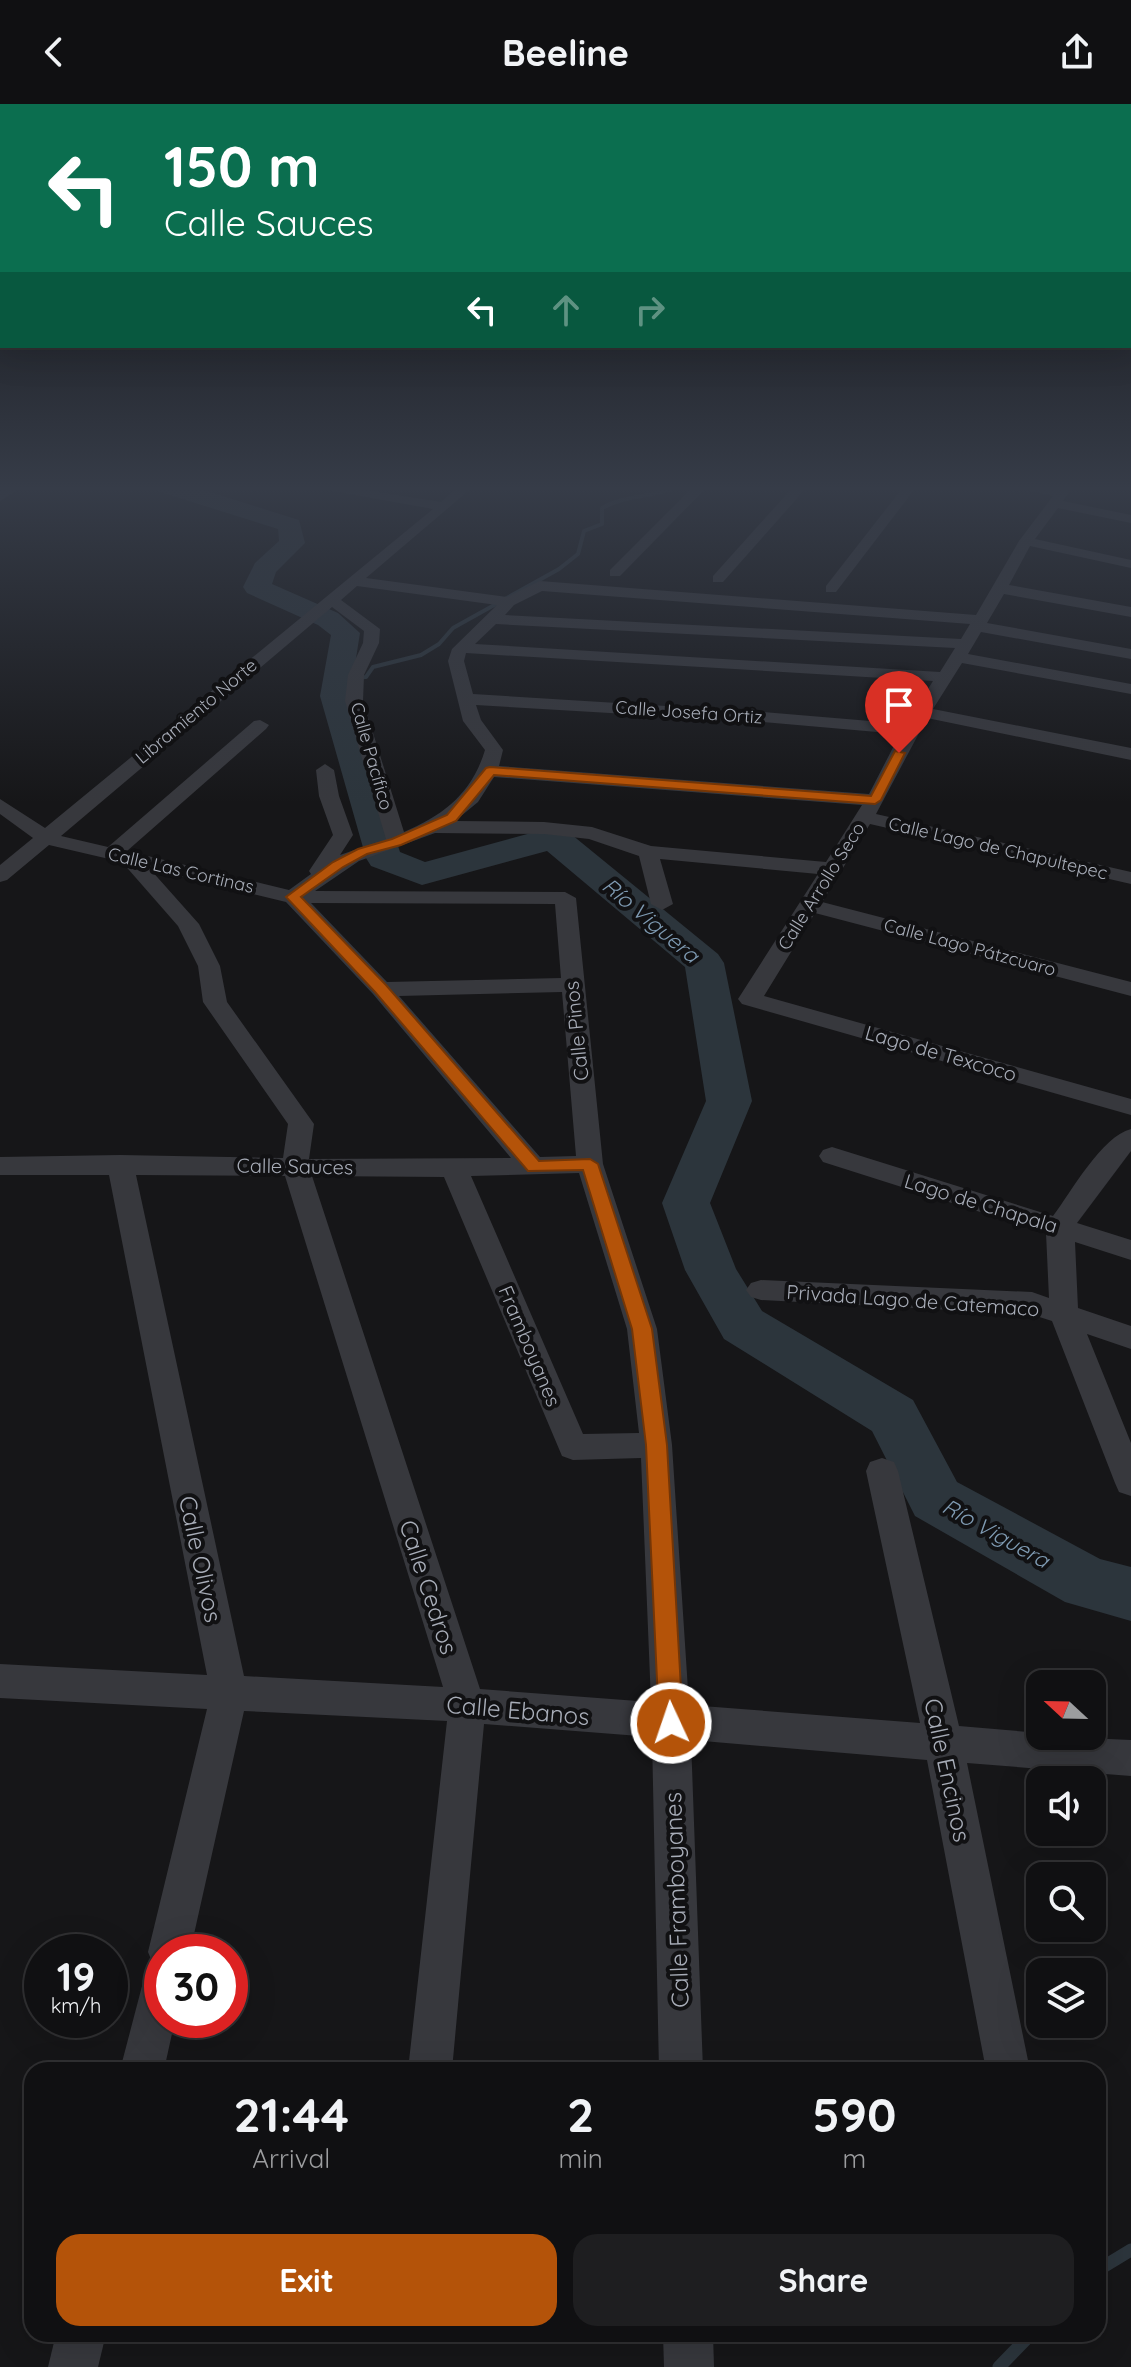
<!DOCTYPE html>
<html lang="en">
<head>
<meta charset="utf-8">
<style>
  :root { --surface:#101012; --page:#1e1e20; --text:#f1f3f6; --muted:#9c9d9f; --line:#303032; --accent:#b45309 }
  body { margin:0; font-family:Quicksand,sans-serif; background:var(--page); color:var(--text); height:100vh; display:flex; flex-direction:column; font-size:30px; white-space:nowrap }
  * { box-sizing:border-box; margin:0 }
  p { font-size:26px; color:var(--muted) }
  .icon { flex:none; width:44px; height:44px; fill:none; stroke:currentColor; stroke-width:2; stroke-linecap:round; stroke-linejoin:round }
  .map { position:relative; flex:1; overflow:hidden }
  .sheet { position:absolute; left:24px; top:1958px; width:1082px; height:280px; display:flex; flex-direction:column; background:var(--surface); border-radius:24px; box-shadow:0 8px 32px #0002,0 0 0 2px var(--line) }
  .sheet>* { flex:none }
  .guide { position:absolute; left:0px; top:0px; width:1132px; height:244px; box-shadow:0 8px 32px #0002,0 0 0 2px var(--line); background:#0b6e4f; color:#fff; overflow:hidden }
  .needle { width:52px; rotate:292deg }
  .tools { position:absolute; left:1026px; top:1566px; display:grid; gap:16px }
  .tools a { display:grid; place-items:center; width:80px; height:80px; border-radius:16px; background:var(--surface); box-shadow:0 8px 32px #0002,0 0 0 2px var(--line); font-size:40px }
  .speed { position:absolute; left:24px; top:1830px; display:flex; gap:16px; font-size:40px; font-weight:700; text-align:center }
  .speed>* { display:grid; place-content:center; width:104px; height:104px; border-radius:50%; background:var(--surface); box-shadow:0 8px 32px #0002,0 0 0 2px var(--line); line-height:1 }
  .speed small { font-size:20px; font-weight:400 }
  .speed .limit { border:12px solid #d22; background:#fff; color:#111 }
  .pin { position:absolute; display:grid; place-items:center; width:68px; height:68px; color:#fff; margin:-82px -34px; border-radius:50% 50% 50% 0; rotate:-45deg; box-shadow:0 0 8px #0007 }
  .pin .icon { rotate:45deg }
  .me { position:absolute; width:88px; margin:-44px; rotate:357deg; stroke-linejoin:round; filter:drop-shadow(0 0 6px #0008) }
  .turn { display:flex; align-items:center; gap:28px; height:168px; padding:0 32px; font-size:36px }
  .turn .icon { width:104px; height:104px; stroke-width:2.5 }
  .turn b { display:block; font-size:56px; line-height:68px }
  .lanes { display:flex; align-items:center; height:76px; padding:0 32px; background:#0003; justify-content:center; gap:40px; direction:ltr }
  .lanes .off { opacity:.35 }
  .eta { display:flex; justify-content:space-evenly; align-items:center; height:136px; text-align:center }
  .eta b { font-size:48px; font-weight:700; line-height:56px }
  .button { display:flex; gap:16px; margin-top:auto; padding:16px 32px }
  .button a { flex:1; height:92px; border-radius:24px; background:var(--accent); color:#fff; font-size:32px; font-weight:700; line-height:92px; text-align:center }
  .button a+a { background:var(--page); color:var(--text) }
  header { display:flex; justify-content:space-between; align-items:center; height:104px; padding:0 32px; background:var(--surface); font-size:36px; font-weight:700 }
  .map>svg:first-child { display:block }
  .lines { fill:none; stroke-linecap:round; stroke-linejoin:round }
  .stream-far1 { stroke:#2c353c; stroke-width:4 }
  .stream { stroke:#2c353c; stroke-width:13 }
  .river { fill:#2c353c; fill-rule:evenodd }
  .street { fill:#37383d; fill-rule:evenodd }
  .route { fill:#b45309; stroke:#753606; stroke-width:2 }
  .labels { text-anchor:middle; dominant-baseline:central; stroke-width:8; stroke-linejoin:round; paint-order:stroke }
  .far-street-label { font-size:18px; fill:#a8adb8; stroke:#111113 }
  .street-label { font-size:20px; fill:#a8adb8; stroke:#111113 }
  .water-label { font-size:22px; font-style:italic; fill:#7f9bb3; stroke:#111113 }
  .near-street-label { font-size:24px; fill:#a8adb8; stroke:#111113 }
</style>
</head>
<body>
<header><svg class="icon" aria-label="back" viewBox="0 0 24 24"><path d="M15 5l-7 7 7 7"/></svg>Beeline<svg class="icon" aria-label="share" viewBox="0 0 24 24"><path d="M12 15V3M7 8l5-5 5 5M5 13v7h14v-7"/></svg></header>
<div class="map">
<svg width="1131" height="2263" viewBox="0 0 1131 2263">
  <rect width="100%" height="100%" fill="#161618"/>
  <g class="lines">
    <g class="stream-far1">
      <path d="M 172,385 L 175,382"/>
      <path d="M 340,575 L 366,573 L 373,563 L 421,551 L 439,540 L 453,524 L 559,465 L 578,450 L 584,427 L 602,420 L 602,404 C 627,390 654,394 679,382"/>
    </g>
    <g class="stream">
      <path d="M 1098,2166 L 1131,2146"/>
      <path d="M 999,2263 L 1031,2230"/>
    </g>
    <path class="river" d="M 154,382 L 191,382 L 299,416 L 305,439 L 276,468 L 272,480 L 338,509 L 360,529 L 350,592 L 400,748 L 425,758 L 553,723 L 566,726 L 718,850 L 724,859 L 752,997 L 710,1099 L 736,1165 L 762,1207 L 913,1296 L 957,1378 L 1100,1455 L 1131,1463 L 1131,1517 L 1065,1498 L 915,1412 L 872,1327 L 724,1235 L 685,1166 L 662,1099 L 706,997 L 685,863 L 547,747 L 422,781 L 371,762 L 366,754 L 320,592 L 331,531 L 318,521 L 247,489 L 243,483 L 255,459 L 279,437 L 278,425 L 157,387 Z"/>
    <g class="street">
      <path d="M 8,382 L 24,382 L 0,397 L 0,387 Z"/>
      <path d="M 305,382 L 340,382 L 441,398 L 459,382 L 474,382 L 366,474 L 507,493 L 540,477 L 976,511 L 1019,437 L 1053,392 L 1009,382 L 1073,382 L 1063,397 L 1131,411 L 1131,419 L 1058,404 L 1035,435 L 1131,456 L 1131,464 L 1030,442 L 1009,481 L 1131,503 L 1131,513 L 1004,490 L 987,519 L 1131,545 L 1131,555 L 981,528 L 968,550 L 1131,580 L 1131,590 L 962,559 L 933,605 L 1131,644 L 1131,656 L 927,614 L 876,710 L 1131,768 L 1131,780 L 870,720 L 822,798 L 1131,878 L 1131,892 L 815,809 L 764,892 L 1131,995 L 1131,1011 L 742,900 L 738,895 L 818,770 L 660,755 L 673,800 L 662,806 L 651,800 L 639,752 L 589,735 L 544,730 L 435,729 L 359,757 L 315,787 L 565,788 L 576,794 L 603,1060 L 657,1225 L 672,1341 L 689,1601 L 920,1619 L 866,1367 L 870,1358 L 882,1354 L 894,1358 L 898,1367 L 959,1622 L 1040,1629 L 1040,1632 L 1131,1636 L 1131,1672 L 967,1659 L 1030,1966 L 986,1966 L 927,1656 L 691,1636 L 703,1966 L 659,1966 L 652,1633 L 484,1620 L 452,1966 L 408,1966 L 447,1617 L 244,1607 L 190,1848 L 162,1848 L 162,1916 L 175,1916 L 164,1966 L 120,1966 L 147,1863 L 153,1860 L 148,1848 L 207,1605 L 0,1594 L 0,1560 L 207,1571 L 109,1071 L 0,1071 L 0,1053 L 120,1051 L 283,1054 L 288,1020 L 203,898 L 198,862 L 178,822 L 122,758 L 49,741 L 7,776 L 0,778 L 0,761 L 33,734 L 0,710 L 0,695 L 45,724 L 433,405 ZM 357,482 L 497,501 L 452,545 L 448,557 L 463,617 L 485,646 C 472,689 444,711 404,728 L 363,597 L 364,571 L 379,539 L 380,525 L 341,496 ZM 542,487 L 970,520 L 961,535 L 505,511 L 514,501 ZM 332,503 L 364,527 L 363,539 L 348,571 L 345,597 L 386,735 L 340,751 L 353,731 L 339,692 L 334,666 L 325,660 L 316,666 L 319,692 L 333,731 L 309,767 L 311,770 L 289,786 L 127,747 L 266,625 L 269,621 L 260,616 L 254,617 L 108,743 L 61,732 ZM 496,520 L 955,544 L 940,568 L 475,540 ZM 466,549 L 933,577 L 906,620 L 763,608 L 473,590 L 464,557 ZM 476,601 L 763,618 L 900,630 L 869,690 L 499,662 L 503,646 L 481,616 ZM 494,673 L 862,701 L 826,758 L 651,742 L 592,723 L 544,718 L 455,717 L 478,698 ZM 150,765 L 286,798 L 373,890 L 511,1054 L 309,1055 L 314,1020 L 227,898 L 220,862 L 199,820 ZM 311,799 L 555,800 L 561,874 L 387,878 ZM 562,888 L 576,1052 L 540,1053 L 399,892 ZM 579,1069 L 627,1225 L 639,1329 L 583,1330 L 471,1072 ZM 136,1071 L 285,1072 L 443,1583 L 244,1572 ZM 312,1072 L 444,1073 L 562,1352 L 573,1356 L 641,1354 L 651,1598 L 480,1585 Z"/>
      <path d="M 694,382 L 708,382 L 620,472 L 610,472 L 610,466 Z"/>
      <path d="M 794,382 L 808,382 L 723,478 L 713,478 L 713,472 Z"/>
      <path d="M 904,382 L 917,382 L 836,488 L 826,488 L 826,482 Z"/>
      <path d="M 1131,1025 L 1131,1047 L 1077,1119 L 1131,1136 L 1131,1156 L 1075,1138 L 1078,1204 L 1131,1222 L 1131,1245 L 1087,1230 L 1131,1339 L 1131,1392 L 1119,1388 L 1115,1379 L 1052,1217 L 1030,1210 L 761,1196 L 751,1193 L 746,1186 L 751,1179 L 761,1176 L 1032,1188 L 1049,1194 L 1046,1129 L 823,1058 L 819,1052 L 823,1046 L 832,1043 L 1053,1112 C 1072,1087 1101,1033 1131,1025 Z"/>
      <path d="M 56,2230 L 106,2230 L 98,2263 L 48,2263 Z"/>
      <path d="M 663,2230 L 713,2230 L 714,2263 L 664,2263 Z"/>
    </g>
  </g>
  <linearGradient id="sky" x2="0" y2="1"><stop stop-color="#0c0c0d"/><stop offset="0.55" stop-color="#363c48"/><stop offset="1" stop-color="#363c48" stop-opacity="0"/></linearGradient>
  <rect width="1131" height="699" fill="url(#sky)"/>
  <path class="route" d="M 895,647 L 905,649 L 881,696 L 875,700 L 494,671 L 456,717 L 401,741 L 367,750 L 343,763 L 301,793 L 386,881 L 539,1057 L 590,1055 L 598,1060 L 652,1225 L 667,1341 L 683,1619 L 680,1627 L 671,1631 L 662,1627 L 659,1619 L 646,1341 L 632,1225 L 583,1066 L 528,1067 L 375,888 L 286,793 L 333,758 L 358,745 L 392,735 L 447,711 L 486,664 L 490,663 L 871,692 Z"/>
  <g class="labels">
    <g class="far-street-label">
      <text transform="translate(196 607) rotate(-40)">Libramiento Norte</text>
      <text transform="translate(689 608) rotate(4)">Calle Josefa Ortiz</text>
      <text transform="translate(372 652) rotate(74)">Calle Pacífico</text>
      <text transform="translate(998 744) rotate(13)">Calle Lago de Chapultepec</text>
      <text transform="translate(181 766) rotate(13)">Calle Las Cortinas</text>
      <text transform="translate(821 782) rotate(-58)">Calle Arrollo Seco</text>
      <text transform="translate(970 843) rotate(15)">Calle Lago Pátzcuaro</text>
    </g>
    <g class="street-label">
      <text transform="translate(576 927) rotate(-96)">Calle Pinos</text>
      <text transform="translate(941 949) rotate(16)">Lago de Texcoco</text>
      <text transform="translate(295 1062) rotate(1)">Calle Sauces</text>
      <text transform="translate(981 1099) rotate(17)">Lago de Chapala</text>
      <text transform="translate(913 1196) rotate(4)">Privada Lago de Catemaco</text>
      <text transform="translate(530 1242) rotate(67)">Framboyanes</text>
    </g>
    <g class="water-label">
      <text transform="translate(651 816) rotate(40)">Río Viguera</text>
      <text transform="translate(996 1429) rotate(29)">Río Viguera</text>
    </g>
    <g class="near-street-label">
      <text transform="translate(201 1455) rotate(78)">Calle Olivos</text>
      <text transform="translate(429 1483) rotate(72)">Calle Cedros</text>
      <text transform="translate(518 1606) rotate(5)">Calle Ebanos</text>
      <text transform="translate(948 1666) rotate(78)">Calle Encinos</text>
      <text transform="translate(676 1796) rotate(-92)">Calle Framboyanes</text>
    </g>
  </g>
</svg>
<div class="tools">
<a><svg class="needle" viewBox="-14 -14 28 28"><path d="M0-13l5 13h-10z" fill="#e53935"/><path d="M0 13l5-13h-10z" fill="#9c9d9f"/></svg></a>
<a><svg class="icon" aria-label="sound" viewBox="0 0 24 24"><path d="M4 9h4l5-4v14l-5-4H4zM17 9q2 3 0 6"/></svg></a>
<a><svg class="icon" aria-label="search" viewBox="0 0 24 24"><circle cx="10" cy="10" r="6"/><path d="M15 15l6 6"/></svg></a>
<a><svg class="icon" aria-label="layers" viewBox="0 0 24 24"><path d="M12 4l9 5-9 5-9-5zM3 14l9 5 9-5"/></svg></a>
</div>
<div class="speed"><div>19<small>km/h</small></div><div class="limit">30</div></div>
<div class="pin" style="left:899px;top:649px;background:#d93025"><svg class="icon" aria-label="arrive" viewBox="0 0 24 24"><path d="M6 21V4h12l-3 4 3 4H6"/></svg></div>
<svg class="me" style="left:671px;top:1619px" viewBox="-20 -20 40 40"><circle r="17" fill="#b45309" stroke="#fff" stroke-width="3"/><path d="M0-11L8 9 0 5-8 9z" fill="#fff"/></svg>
<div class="guide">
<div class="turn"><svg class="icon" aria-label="left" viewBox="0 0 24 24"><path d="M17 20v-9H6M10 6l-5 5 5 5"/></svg><div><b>150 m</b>Calle Sauces</div></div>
<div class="lanes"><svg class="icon" aria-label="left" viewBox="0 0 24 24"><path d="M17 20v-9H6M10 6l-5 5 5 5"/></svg><svg class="icon off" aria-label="ahead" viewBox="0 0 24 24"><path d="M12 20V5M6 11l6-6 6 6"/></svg><svg class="icon off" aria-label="right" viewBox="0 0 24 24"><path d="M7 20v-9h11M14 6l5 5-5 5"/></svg></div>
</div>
<section class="sheet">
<div class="eta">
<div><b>21:44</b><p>Arrival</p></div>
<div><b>2</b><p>min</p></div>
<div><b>590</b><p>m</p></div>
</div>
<div class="button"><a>Exit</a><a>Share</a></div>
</section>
</div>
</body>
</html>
